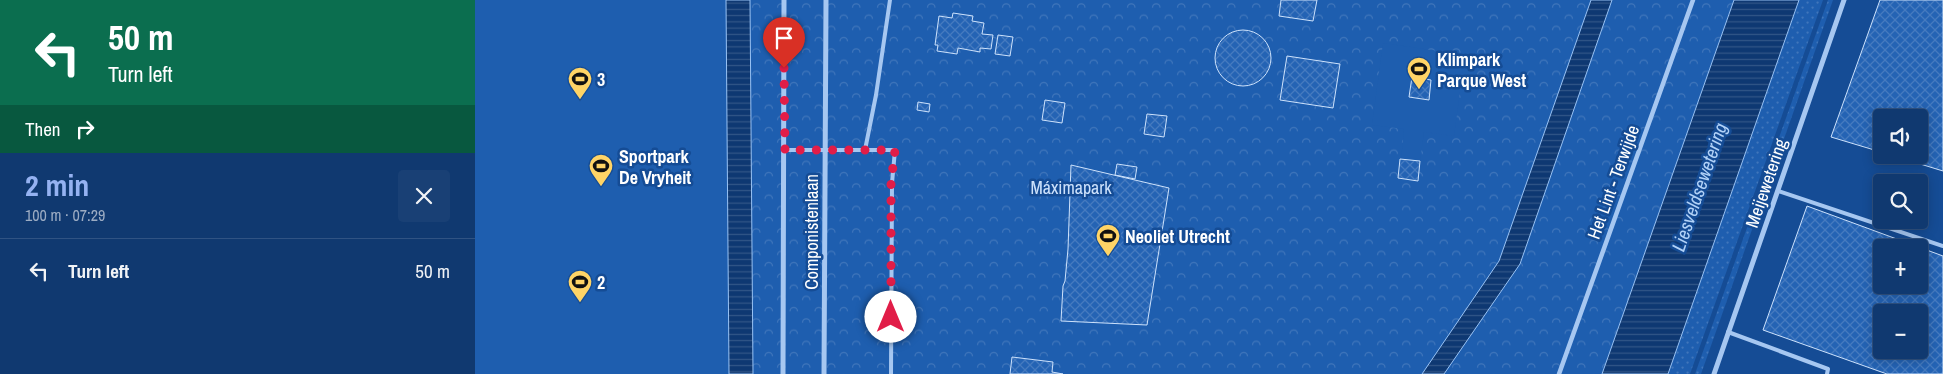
<!DOCTYPE html>
<html lang="en">
<head>
<meta charset="utf-8">
<style>
  :root { --surface:#103970; --page:#194075; --text:#f1f3f6; --muted:#9cacc3; --line:#305383; --accent:#95b2f1 }
  body { margin:0; font-family:"Archivo Narrow",sans-serif; background:var(--page); color:var(--text); height:100vh; display:flex; flex-direction:column; font-size:19px; white-space:nowrap }
  * { box-sizing:border-box; margin:0 }
  p { font-size:16px; color:var(--muted) }
  .icon { flex:none; width:28px; height:28px; fill:none; stroke:currentColor; stroke-width:2; stroke-linecap:round; stroke-linejoin:round }
  .map { position:relative; flex:1; overflow:hidden }
  .sheet { display:flex; flex-direction:column; background:var(--surface); width:475px }
  .sheet>* { flex:none }
  .hud { background:#0b6e4f; color:#fff; overflow:hidden }
  .controls { position:absolute; left:1398px; top:109px; display:grid; gap:10px }
  .controls a { display:grid; place-items:center; width:55px; height:55px; border-radius:5px; background:var(--surface); box-shadow:0 2px 12px #0003,0 0 0 1px var(--line); font-size:25px }
  .pin { position:absolute; display:grid; place-items:center; width:42px; height:42px; color:#fff; margin:-51px -21px; border-radius:50% 50% 50% 0; rotate:-45deg; box-shadow:0 0 5px #0007 }
  .pin .icon { rotate:45deg }
  .me { position:absolute; width:55px; margin:-28px; rotate:0deg; stroke-linejoin:round; filter:drop-shadow(0 0 4px #0008) }
  .turn { display:flex; align-items:center; gap:18px; height:105px; padding:0 25px; font-size:22px }
  .turn .icon { width:65px; height:65px; stroke-width:2.5 }
  .turn b { display:block; font-size:35px; line-height:42px }
  .then { display:flex; align-items:center; height:48px; padding:0 25px; background:#0003; gap:10px; font-size:19px }
  .round { display:grid; place-items:center; flex:none; width:52px; height:52px; border-radius:5px; background:var(--page) }
  .head { display:flex; align-items:center; justify-content:space-between; height:85px; padding:0 25px }
  h1 { font-size:30px; font-weight:700; line-height:38px; color:var(--accent) }
  ul { padding:0; list-style:none }
  li { display:flex; align-items:center; gap:15px; height:65px; padding:0 25px; border-top:1px solid var(--line) }
  li div { flex:1 }
  li b { display:block; font-size:19px }
  li em { font-style:normal }
  main { display:flex; flex:1; min-height:0 }
  .map>svg:first-child { display:block }
  .grass { fill:url(#grass-dots) }
  .park { fill:url(#park-crowns) }
  .garden { fill:#1e5eaf }
  .water { fill:url(#water-rules); stroke:#98c2f4 }
  .building { fill:url(#building-cross-hatch); stroke:#cde2fc; fill-rule:evenodd }
  .lines { fill:none; stroke-linecap:round; stroke-linejoin:round }
  .service { stroke:#a6c7f1; stroke-width:4 }
  .pedestrian { stroke:#a6c7f1; stroke-width:4.5 }
  .minor { stroke:#a6c7f1; stroke-width:5 }
  .route { stroke:#e11d48; stroke-width:9; stroke-dasharray:0 16.2 }
  .labels { text-anchor:middle; dominant-baseline:central; stroke-width:5; stroke-linejoin:round; paint-order:stroke }
  .poi-label { font-size:18px; font-weight:bold; fill:#fff; stroke:#154c95; text-anchor:start }
  .street-label { font-size:18px; fill:#fff; stroke:#154c95 }
  .park-label { font-size:18px; fill:#cde2fc; stroke:#154c95 }
  .water-label { font-size:19px; font-style:italic; fill:#b2d2f8; stroke:#154c95 }
</style>
</head>
<body>
<main>
<section class="sheet">
<div class="hud">
<div class="turn"><svg class="icon" aria-label="left" viewBox="0 0 24 24"><path d="M17 20v-9H6M10 6l-5 5 5 5"/></svg><div><b>50 m</b>Turn left</div></div>
<div class="then">Then<svg class="icon" aria-label="right" viewBox="0 0 24 24"><path d="M7 20v-9h11M14 6l5 5-5 5"/></svg></div>
</div>
<div class="head"><div><h1>2 min</h1><p>100 m · 07:29</p></div><a class="round"><svg class="icon" aria-label="close" viewBox="0 0 24 24"><path d="M6 6l12 12M18 6L6 18"/></svg></a></div>
<ul>
<li><svg class="icon" aria-label="left" viewBox="0 0 24 24"><path d="M17 20v-9H6M10 6l-5 5 5 5"/></svg><div><b>Turn left</b></div><em>50 m</em></li>
</ul>
</section>
<div class="map">
<svg width="1468" height="374" viewBox="0 0 1468 374">
  <defs>
    <pattern id="grass-dots" width="8" height="8" patternUnits="userSpaceOnUse" patternTransform="scale(1.25)"><rect width="8" height="8" fill="#1e5eaf"/><path d="M2 2h.1M6 6h.1" fill="none" stroke="#4076bb" stroke-width="1.8" stroke-linecap="round"/></pattern>
    <pattern id="park-crowns" width="20" height="18" patternUnits="userSpaceOnUse" patternTransform="scale(1.25)"><rect width="20" height="18" fill="#1e5eaf"/><path d="M2 6a3 3 0 1 1 6 0M12 15a3 3 0 1 1 6 0" fill="none" stroke="#4076bb"/></pattern>
    <pattern id="water-rules" width="6" height="5" patternUnits="userSpaceOnUse" patternTransform="scale(1.25)"><rect width="6" height="5" fill="#0e3872"/><path d="M0 2.5h6" fill="none" stroke="#325687"/></pattern>
    <pattern id="building-cross-hatch" width="8" height="8" patternUnits="userSpaceOnUse" patternTransform="scale(1.25)"><rect width="8" height="8" fill="#2463b4"/><path d="M0 0l8 8M0 8l8-8" fill="none" stroke="#457abf"/></pattern>
  </defs>
  <rect width="100%" height="100%" fill="#154c95"/>
  <g class="grass">
    <path d="M 1324,0 L 1348,0 L 1215,374 L 1193,374 Z"/>
    <path d="M 1353,0 L 1358,0 L 1226,374 L 1220,374 Z"/>
  </g>
  <path class="park" d="M 0,0 L 1259,0 L 1127,374 L 0,374 Z"/>
  <g class="garden">
    <path d="M 0,0 L 251,0 L 254,374 L 0,374 Z"/>
    <path d="M 908,43 L 990,55 L 979,136 L 949,132 L 945,161 L 926,159 L 929,129 L 897,125 Z"/>
  </g>
  <g class="water">
    <path d="M 251,0 L 275,0 L 278,374 L 254,374 Z"/>
    <path d="M 1116,0 L 1137,0 L 1045,264 L 969,374 L 947,374 L 1024,261 Z"/>
    <path d="M 1259,0 L 1324,0 L 1193,374 L 1127,374 Z"/>
  </g>
  <g class="building">
    <path d="M 806,0 L 842,0 L 838,21 L 804,16 Z"/>
    <path d="M 1405,0 L 1468,0 L 1468,171 L 1416,155 L 1444,155 L 1444,118 L 1406,118 L 1406,152 L 1356,137 Z"/>
    <path d="M 478,13 L 498,16 L 497,21 L 509,23 L 507,34 L 518,35 L 516,49 L 505,48 L 505,52 L 483,48 L 482,54 L 462,51 L 463,45 L 460,45 L 464,16 L 477,18 Z"/>
    <circle cx="768" cy="58" r="28"/>
    <path d="M 523,35 L 538,37 L 535,56 L 520,54 Z"/>
    <path d="M 812,56 L 865,64 L 858,108 L 805,100 Z"/>
    <path d="M 937,77 L 956,80 L 954,100 L 934,97 Z"/>
    <path d="M 570,100 L 590,103 L 587,123 L 567,120 Z"/>
    <path d="M 443,102 L 455,104 L 454,112 L 442,110 Z"/>
    <path d="M 672,114 L 692,116 L 689,137 L 669,134 Z"/>
    <path d="M 925,159 L 945,161 L 943,181 L 923,178 Z"/>
    <path d="M 642,164 L 662,167 L 660,179 L 640,175 Z"/>
    <path d="M 596,165 L 694,188 L 672,325 L 586,321 L 588,286 L 590,281 L 593,249 Z"/>
    <path d="M 1332,206 L 1468,256 L 1468,374 L 1412,374 L 1288,330 ZM 1406,248 L 1444,248 L 1444,285 L 1406,285 ZM 1406,312 L 1444,312 L 1444,350 L 1406,350 Z"/>
    <path d="M 537,357 L 578,362 L 577,372 L 588,374 L 535,374 Z"/>
  </g>
  <g class="lines">
    <g class="service">
      <path d="M 310,150 L 390,150 L 401,95 L 415,0"/>
      <path d="M 390,150 L 420,150 L 417,183 L 416,374"/>
      <path d="M 1303,191 L 1468,246"/>
      <path d="M 1253,332 L 1353,369 L 1352,374"/>
    </g>
    <path class="pedestrian" d="M 1084,374 L 1218,0"/>
    <g class="minor">
      <path d="M 308,374 L 309,0"/>
      <path d="M 349,374 L 351,0"/>
      <path d="M 1239,374 L 1369,0"/>
    </g>
  </g>
  <g class="lines">
    <path class="route" d="M 309,68 L 310,150 L 420,150 L 416,183 L 416,317"/>
  </g>
  <defs>
    <symbol id="stadium-pin" viewBox="-11 -11 22 30"><path d="M0 17L-7.5 6A9.5 9.5 0 1 1 7.5 6Z" fill="#ffd466" stroke="#154c95"/><path d="M0-5a6.5 5 0 1 0 0 10a6.5 5 0 1 0 0-10ZM-3.5-1.8h7v3.6h-7Z" fill="#111"/></symbol>
  </defs>
  <g fill-rule="evenodd">
    <use href="#stadium-pin" x="930" y="55" width="28" height="38"/>
    <use href="#stadium-pin" x="91" y="65" width="28" height="38"/>
    <use href="#stadium-pin" x="112" y="152" width="28" height="38"/>
    <use href="#stadium-pin" x="619" y="222" width="28" height="38"/>
    <use href="#stadium-pin" x="91" y="268" width="28" height="38"/>
  </g>
  <g class="labels">
    <g class="poi-label">
      <text x="962" y="59">Klimpark<tspan x="962" dy="21">Parque West</tspan></text>
      <text x="122" y="79">3</text>
      <text x="144" y="156">Sportpark<tspan x="144" dy="21">De Vryheit</tspan></text>
      <text x="650" y="236">Neoliet Utrecht</text>
      <text x="122" y="282">2</text>
    </g>
    <g class="street-label">
      <text transform="translate(1138 182) rotate(-70)">Het Lint - Terwijde</text>
      <text transform="translate(1291 183) rotate(-71)">Meijewetering</text>
      <text transform="translate(336 232) rotate(-90)">Componistenlaan</text>
    </g>
    <g class="park-label">
      <text x="596" y="187">Máximapark</text>
    </g>
    <g class="water-label">
      <text transform="translate(1224 187) rotate(-71)">Liesveldsewetering</text>
    </g>
  </g>
</svg>
<div class="controls">
<a><svg class="icon" aria-label="sound" viewBox="0 0 24 24"><path d="M4 9h4l5-4v14l-5-4H4zM17 9q2 3 0 6"/></svg></a>
<a><svg class="icon" aria-label="search" viewBox="0 0 24 24"><circle cx="10" cy="10" r="6"/><path d="M15 15l6 6"/></svg></a>
<a>+</a>
<a>−</a>
</div>
<div class="pin" style="left:309px;top:68px;background:#d93025"><svg class="icon" aria-label="arrive" viewBox="0 0 24 24"><path d="M6 21V4h12l-3 4 3 4H6"/></svg></div>
<svg class="me" style="left:416px;top:317px" viewBox="-20 -20 40 40"><circle r="19" fill="#fff"/><path d="M0-13L10 11 0 6-10 11z" fill="#e11d48"/></svg>
</div>
</main>
</body>
</html>
